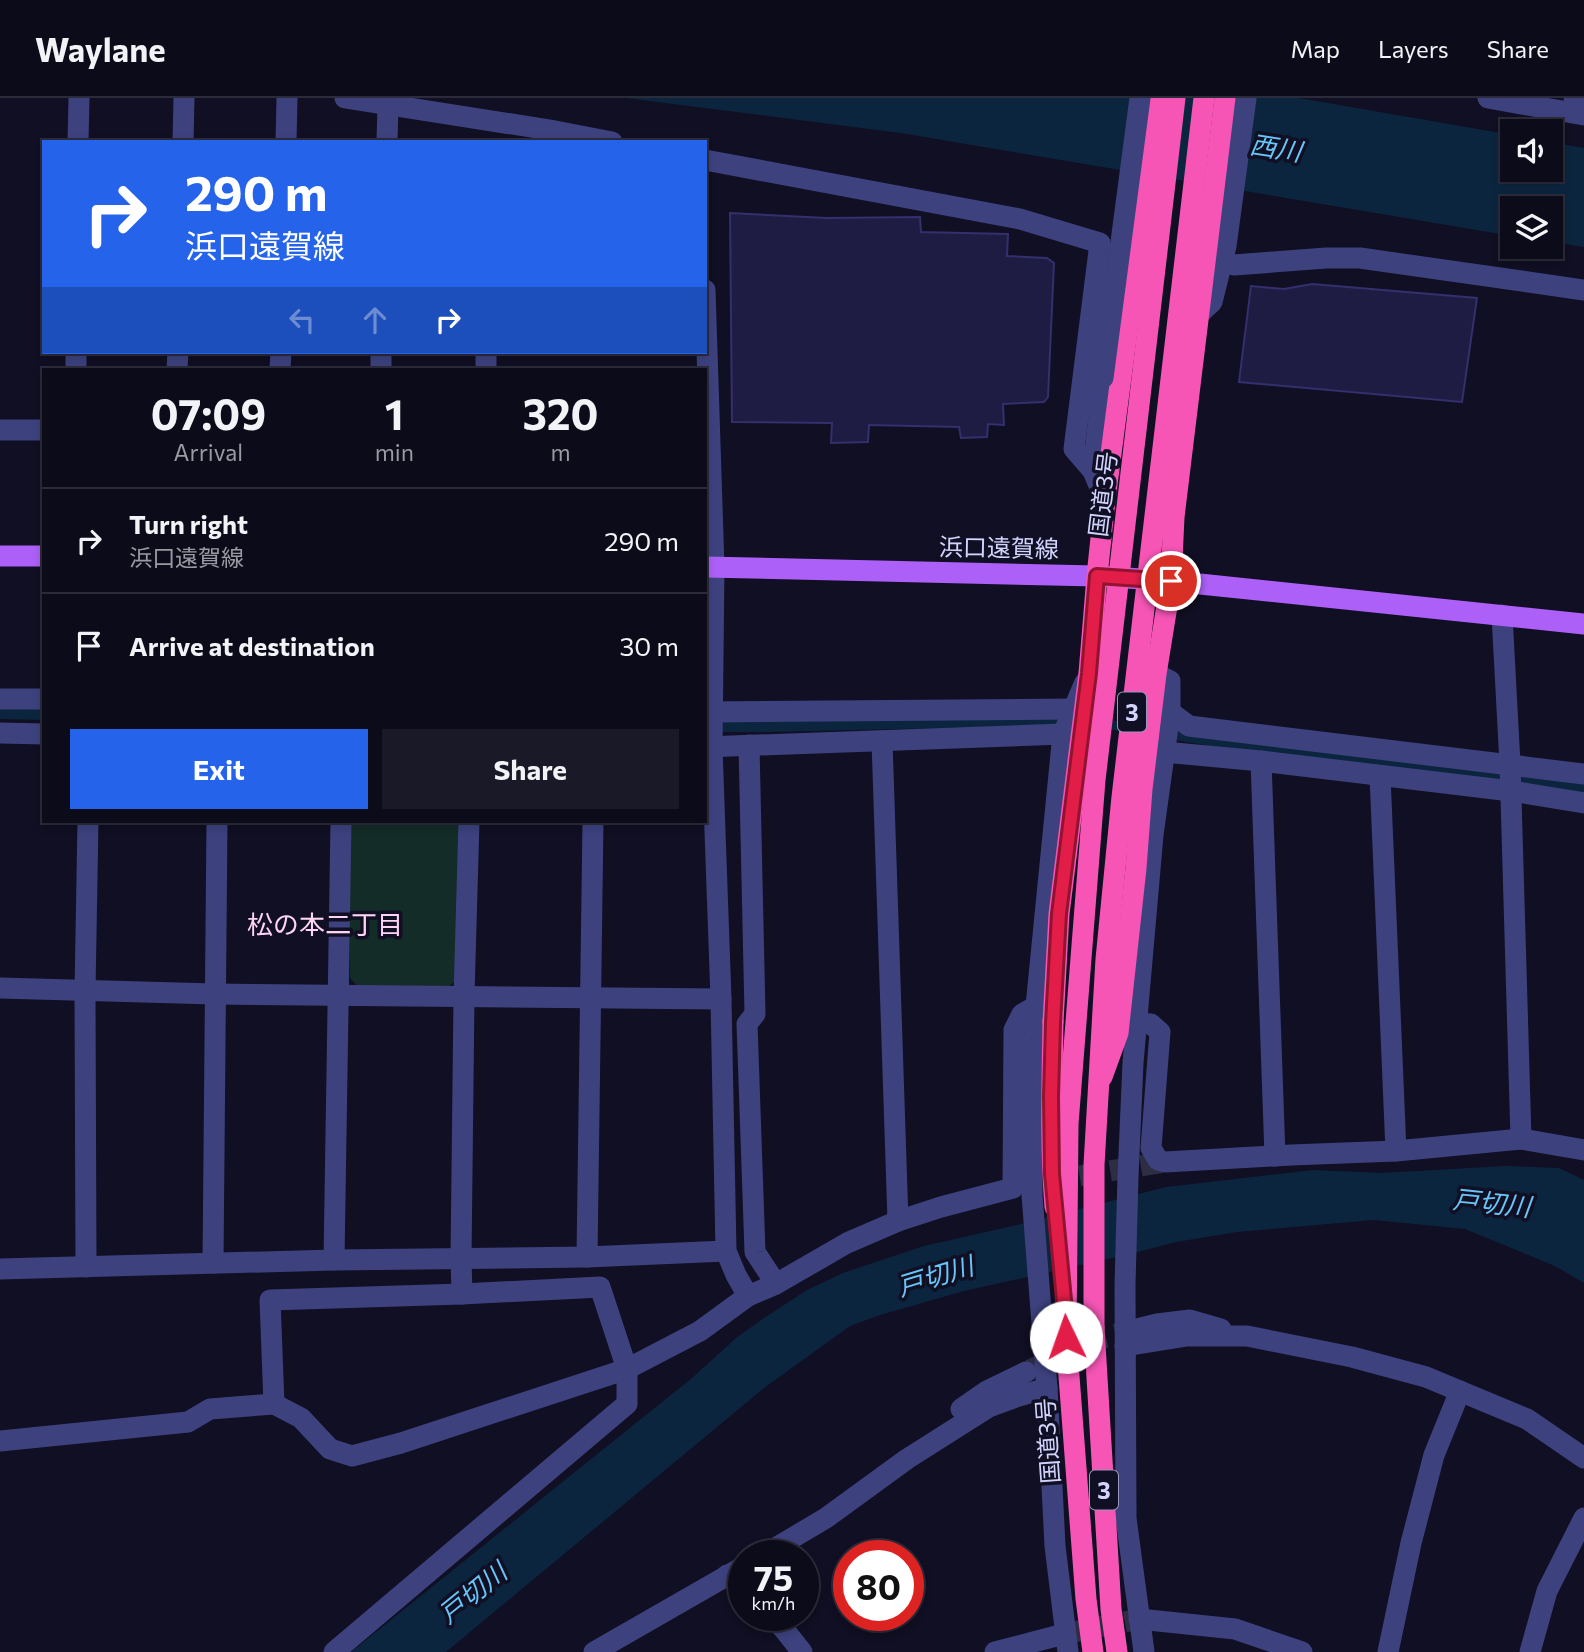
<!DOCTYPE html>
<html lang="en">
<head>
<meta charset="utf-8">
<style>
  :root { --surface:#0c0b1a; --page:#1a1927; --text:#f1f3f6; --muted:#9a9ba2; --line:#2c2b39; --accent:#2563eb }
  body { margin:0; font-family:Commissioner,"Noto Sans JP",sans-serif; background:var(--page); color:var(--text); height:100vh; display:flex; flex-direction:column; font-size:26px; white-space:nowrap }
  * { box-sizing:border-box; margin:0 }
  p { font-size:23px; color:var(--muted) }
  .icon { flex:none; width:38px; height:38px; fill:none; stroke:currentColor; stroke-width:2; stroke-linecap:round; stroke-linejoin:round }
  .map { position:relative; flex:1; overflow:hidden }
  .sheet { position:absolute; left:42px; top:270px; width:665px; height:455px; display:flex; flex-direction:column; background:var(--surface); border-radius:0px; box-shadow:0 4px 10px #0003,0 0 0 2px var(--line) }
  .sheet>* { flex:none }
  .guide { position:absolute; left:42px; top:42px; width:665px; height:214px; border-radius:0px; box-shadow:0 4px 10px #0003,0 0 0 2px var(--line); background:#2563eb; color:#fff; overflow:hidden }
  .controls { position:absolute; left:1500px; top:21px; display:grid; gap:14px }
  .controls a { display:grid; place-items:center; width:63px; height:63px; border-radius:0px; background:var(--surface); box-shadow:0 4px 10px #0003,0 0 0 2px var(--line); font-size:35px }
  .speed { position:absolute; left:728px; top:1442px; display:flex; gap:14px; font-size:35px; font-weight:700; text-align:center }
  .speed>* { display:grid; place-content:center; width:91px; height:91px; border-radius:50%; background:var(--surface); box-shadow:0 4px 10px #0003,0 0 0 2px var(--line); line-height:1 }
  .speed small { font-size:18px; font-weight:400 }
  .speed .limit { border:10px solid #d22; background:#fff; color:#111 }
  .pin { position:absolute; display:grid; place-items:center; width:60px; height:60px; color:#fff; margin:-30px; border:4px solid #fff; border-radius:50%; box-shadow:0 2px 7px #0007 }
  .me { position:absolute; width:77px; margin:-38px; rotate:357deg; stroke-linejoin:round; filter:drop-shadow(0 0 5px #0008) }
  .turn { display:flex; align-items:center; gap:24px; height:147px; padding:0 28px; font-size:32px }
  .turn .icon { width:91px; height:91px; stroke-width:2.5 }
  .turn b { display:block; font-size:49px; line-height:60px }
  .lanes { display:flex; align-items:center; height:66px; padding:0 28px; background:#0003; justify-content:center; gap:35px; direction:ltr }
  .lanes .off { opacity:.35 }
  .eta { display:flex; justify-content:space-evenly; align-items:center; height:119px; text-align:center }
  .eta b { font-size:42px; font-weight:700; line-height:49px }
  .button { display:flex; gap:14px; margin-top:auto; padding:14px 28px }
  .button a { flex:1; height:80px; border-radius:0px; background:var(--accent); color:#fff; font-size:28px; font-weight:700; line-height:80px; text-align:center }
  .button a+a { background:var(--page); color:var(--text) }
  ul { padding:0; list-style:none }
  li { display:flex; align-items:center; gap:21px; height:105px; padding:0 28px; border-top:2px solid var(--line) }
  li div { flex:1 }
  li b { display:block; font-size:26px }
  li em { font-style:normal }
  header { display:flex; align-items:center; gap:42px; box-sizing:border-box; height:98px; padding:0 35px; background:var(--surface); border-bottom:2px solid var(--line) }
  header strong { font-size:33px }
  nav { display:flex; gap:38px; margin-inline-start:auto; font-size:24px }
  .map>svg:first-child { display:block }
  .green { fill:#132c28 }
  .water { fill:#0c253f }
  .building { fill:#1f1c43; stroke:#342f6d; stroke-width:2 }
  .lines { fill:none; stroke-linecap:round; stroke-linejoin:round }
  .minor-tunnel { stroke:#2d2d44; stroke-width:21; stroke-dasharray:21 10; stroke-linecap:butt }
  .minor { stroke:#3d427f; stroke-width:21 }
  .major { stroke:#ac60f7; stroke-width:21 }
  .highway { stroke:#f655b6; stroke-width:21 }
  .minor-bridge { stroke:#3d427f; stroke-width:21 }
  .highway-bridge { stroke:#f655b6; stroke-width:21 }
  .route-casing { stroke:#92132f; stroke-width:18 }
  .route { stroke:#e11d48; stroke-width:12 }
  .labels { text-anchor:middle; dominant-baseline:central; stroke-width:7; stroke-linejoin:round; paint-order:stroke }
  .shield { fill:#100f23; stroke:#9899bc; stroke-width:2 }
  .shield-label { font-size:23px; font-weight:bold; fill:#d3d4fd }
  .street-label { font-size:24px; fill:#d3d4fd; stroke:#100f23 }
  .water-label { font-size:26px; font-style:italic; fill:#67c6f7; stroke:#100f23 }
  .neighbourhood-label { font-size:26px; fill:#fdd5f3; stroke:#100f23 }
</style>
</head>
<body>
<header>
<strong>Waylane</strong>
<nav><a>Map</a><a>Layers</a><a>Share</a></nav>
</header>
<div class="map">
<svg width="1584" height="1554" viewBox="0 0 1584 1554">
  <rect width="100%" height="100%" fill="#100f23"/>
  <path class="green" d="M 349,723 L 460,723 L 455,883 L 446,891 L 360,891 L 350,880 Z"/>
  <g class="water">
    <path d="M 626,0 L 1299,0 L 1512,37 L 1512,72 L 1550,72 L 1551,44 L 1584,50 L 1584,149 L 1551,144 L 1550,110 L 1512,110 L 1512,138 L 901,35 Z"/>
    <path d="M 0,607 L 44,607 L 44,622 L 0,621 Z"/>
    <path d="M 1056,614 L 1266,645 L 1584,684 L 1584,696 L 1236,652 L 1113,632 L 1030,628 L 766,634 L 705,634 L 705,620 Z"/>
    <path d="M 1504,1068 L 1559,1070 L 1584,1082 L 1584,1185 L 1555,1168 L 1465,1131 L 1374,1122 L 1237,1134 L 1176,1144 L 1134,1155 L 964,1193 L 880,1217 L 850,1228 L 764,1290 L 446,1554 L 351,1554 L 692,1280 L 736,1240 L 764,1220 L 807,1192 L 843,1175 L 924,1148 L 1021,1126 L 1166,1089 L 1313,1072 L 1382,1075 Z"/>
  </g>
  <g class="building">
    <path d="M 730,115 L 827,120 L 920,119 L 921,134 L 1008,136 L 1007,158 L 1047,160 L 1054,165 L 1048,299 L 1044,304 L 1003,306 L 1004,327 L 988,326 L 987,339 L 961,340 L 959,329 L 869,327 L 868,344 L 831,345 L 832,325 L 732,324 Z"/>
    <path d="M 1312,186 L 1477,200 L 1462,304 L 1239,284 L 1251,188 L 1284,191 Z"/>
  </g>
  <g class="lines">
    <g class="minor-tunnel">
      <path d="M 1049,1083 L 1165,1064"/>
      <path d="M 1030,1272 L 1087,1244 L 1129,1233"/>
      <path d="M 1064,1536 L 1139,1521"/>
    </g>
    <g class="minor">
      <path d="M 345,0 L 550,32 L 612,44"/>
      <path d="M 1488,0 L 1584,17"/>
      <path d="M 1574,0 L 1584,2"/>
      <path d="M 78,44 L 79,0"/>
      <path d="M 183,44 L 184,0"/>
      <path d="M 286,44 L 287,0"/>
      <path d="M 387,44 L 388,6"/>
      <path d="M 705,62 L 1020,121 L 1100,145 L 1074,351 L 1093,373 L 1105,402"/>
      <path d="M 1234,167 L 1326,160 L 1360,160 L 1584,192"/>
      <path d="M 705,192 L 714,469 L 712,649 L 721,901 L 726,1153 L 736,1177 L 748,1198"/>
      <path d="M 1198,217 L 1212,204 L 1226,148 L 1246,0"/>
      <path d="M 76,271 L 76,254"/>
      <path d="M 177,271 L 178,254"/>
      <path d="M 280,271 L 281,254"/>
      <path d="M 381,271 L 381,254"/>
      <path d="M 486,271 L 486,254"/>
      <path d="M 0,332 L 44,332"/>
      <path d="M 1093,373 L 1103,280"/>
      <path d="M 1502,517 L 1510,666 L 1521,1041"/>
      <path d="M 0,601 L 44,601"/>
      <path d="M 705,614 L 1073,611"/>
      <path d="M 1170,614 L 1189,628 L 1584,676"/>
      <path d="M 0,635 L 44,636"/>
      <path d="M 882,643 L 898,1123"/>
      <path d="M 749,647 L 755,916 L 747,926 L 755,1154 L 776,1186"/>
      <path d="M 705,649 L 1063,636"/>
      <path d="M 1164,654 L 1261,663 L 1511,693 L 1584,705"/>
      <path d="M 1261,663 L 1275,1058"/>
      <path d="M 1380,678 L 1396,1053"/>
      <path d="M 0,890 L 214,896 L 721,901"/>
      <path d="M 1138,925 L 1151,926 L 1160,934 L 1151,1050 L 1158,1062 L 1165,1064 L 1291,1057 L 1396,1053 L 1521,1041 L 1584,1052"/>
      <path d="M 587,1159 L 593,723"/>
      <path d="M 334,1162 L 341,723"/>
      <path d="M 213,1165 L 217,723"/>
      <path d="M 86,1169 L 85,893 L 88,723"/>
      <path d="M 0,1171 L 334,1162 L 587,1159 L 726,1153"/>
      <path d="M 462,1196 L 461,1161 L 464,898 L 469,723"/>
      <path d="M 1129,1233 L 1157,1226 L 1190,1222 L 1221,1231"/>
      <path d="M 1125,1248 L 1187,1238 L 1247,1238 L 1352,1259 L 1426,1279 L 1527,1321 L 1584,1360"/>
      <path d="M 274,1306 L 270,1202 L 462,1196 L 600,1189 L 627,1271 L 627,1306 L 334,1554"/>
      <path d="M 961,1311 L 987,1293 L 1026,1274"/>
      <path d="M 0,1343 L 188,1324 L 210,1311 L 274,1306 L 301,1320 L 330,1351 L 352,1358 L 401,1345 L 627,1271 L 700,1233 L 748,1198 L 776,1186 L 847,1145 L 898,1123 L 941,1109 L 1013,1090 L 1014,932 L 1022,916 L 1036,908"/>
      <path d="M 762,1458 L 826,1420 L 907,1361 L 989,1309 L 1016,1299 L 1047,1290"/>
      <path d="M 727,1477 L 744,1492"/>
      <path d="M 770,1517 L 783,1530 L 802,1554"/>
      <path d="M 1139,1521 L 1235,1531 L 1302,1554"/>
      <path d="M 594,1554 L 744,1468"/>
      <path d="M 995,1554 L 1064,1536"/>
      <path d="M 1068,1554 L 1055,1448 L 1047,1290 L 1032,1097 L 1032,989 L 1036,908 L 1063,636 L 1085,584"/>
      <path d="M 1144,1554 L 1126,1420 L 1125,1187 L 1128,1079 L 1133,965 L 1153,737 L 1170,614 L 1170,583 L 1156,576"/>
      <path d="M 1388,1554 L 1411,1445 L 1434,1357 L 1460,1293"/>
      <path d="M 1530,1554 L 1547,1493 L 1584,1420"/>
    </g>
    <g class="major">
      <path d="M 0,458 L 44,458"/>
      <path d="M 705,469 L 1097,478 L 1171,483 L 1584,526"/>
    </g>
    <g class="highway">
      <path d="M 1053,924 L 1059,816 L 1089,575 L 1097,478 L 1105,402 L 1139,141 L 1159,0"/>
      <path d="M 1102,979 L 1118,935 L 1136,770 L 1142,691 L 1156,576 L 1171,483 L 1174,419 L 1225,0"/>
      <path d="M 1094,1230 L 1111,1511 L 1117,1554"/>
      <path d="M 1066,1239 L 1086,1501 L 1093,1554"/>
    </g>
    <path class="minor-bridge" d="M 1103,280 L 1140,0"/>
    <g class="highway-bridge">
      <path d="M 1053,924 C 1052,986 1050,1048 1055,1109"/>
      <path d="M 1094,1230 L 1094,1067 L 1106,861 L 1122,699 L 1204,0"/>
      <path d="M 1066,1239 L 1068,1026 L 1095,682 L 1175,0"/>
    </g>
  </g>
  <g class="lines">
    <defs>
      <path id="route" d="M 1066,1239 L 1066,1223 L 1052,1076 L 1051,999 L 1053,925 L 1059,816 L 1089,575 L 1097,478 L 1171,483"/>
    </defs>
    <use href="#route" class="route-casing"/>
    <use href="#route" class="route"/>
  </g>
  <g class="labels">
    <g class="shield">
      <rect x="1118" y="594.5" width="28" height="39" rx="5"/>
      <rect x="1090" y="1372.5" width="28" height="39" rx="5"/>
    </g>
    <g class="shield-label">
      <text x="1132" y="614">3</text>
      <text x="1104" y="1392">3</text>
    </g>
    <g class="street-label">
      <text transform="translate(1102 396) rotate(-83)">国道3号</text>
      <text transform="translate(999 449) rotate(1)">浜口遠賀線</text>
      <text transform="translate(1047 1343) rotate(-94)">国道3号</text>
    </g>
    <g class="water-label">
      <text transform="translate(1276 49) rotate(9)">西川</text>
      <text transform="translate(1492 1104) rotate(6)">戸切川</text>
      <text transform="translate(935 1177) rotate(-17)">戸切川</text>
      <text transform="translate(472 1494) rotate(-39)">戸切川</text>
    </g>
    <g class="neighbourhood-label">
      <text x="325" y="825">松の本二丁目</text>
    </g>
  </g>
</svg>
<div class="controls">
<a><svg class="icon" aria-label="sound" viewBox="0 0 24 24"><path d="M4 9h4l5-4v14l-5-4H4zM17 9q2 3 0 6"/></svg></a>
<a><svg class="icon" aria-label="layers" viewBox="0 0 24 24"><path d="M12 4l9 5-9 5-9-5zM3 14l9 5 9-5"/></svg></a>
</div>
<div class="speed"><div>75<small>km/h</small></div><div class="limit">80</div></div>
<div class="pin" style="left:1171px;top:483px;background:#d93025"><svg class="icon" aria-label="arrive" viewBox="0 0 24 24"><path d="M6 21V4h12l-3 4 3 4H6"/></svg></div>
<svg class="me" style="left:1066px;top:1239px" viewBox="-20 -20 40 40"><circle r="19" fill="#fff"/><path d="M0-13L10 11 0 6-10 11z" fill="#e11d48"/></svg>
<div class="guide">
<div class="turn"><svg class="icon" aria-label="right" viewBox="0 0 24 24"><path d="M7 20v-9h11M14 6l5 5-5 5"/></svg><div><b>290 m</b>浜口遠賀線</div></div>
<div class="lanes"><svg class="icon off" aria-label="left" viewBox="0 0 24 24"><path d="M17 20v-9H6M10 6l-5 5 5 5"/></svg><svg class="icon off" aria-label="ahead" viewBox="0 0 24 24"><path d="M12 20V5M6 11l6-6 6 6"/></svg><svg class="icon" aria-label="right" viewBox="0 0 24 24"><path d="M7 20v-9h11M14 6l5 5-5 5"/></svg></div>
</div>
<section class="sheet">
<div class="eta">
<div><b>07:09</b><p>Arrival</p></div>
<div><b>1</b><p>min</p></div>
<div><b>320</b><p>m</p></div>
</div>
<ul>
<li><svg class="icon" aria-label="right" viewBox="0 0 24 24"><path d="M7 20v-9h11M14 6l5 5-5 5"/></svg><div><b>Turn right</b><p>浜口遠賀線</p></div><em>290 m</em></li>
<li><svg class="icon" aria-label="arrive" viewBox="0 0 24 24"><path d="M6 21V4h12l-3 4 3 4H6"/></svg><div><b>Arrive at destination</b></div><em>30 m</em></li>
</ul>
<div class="button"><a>Exit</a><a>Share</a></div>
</section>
</div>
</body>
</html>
